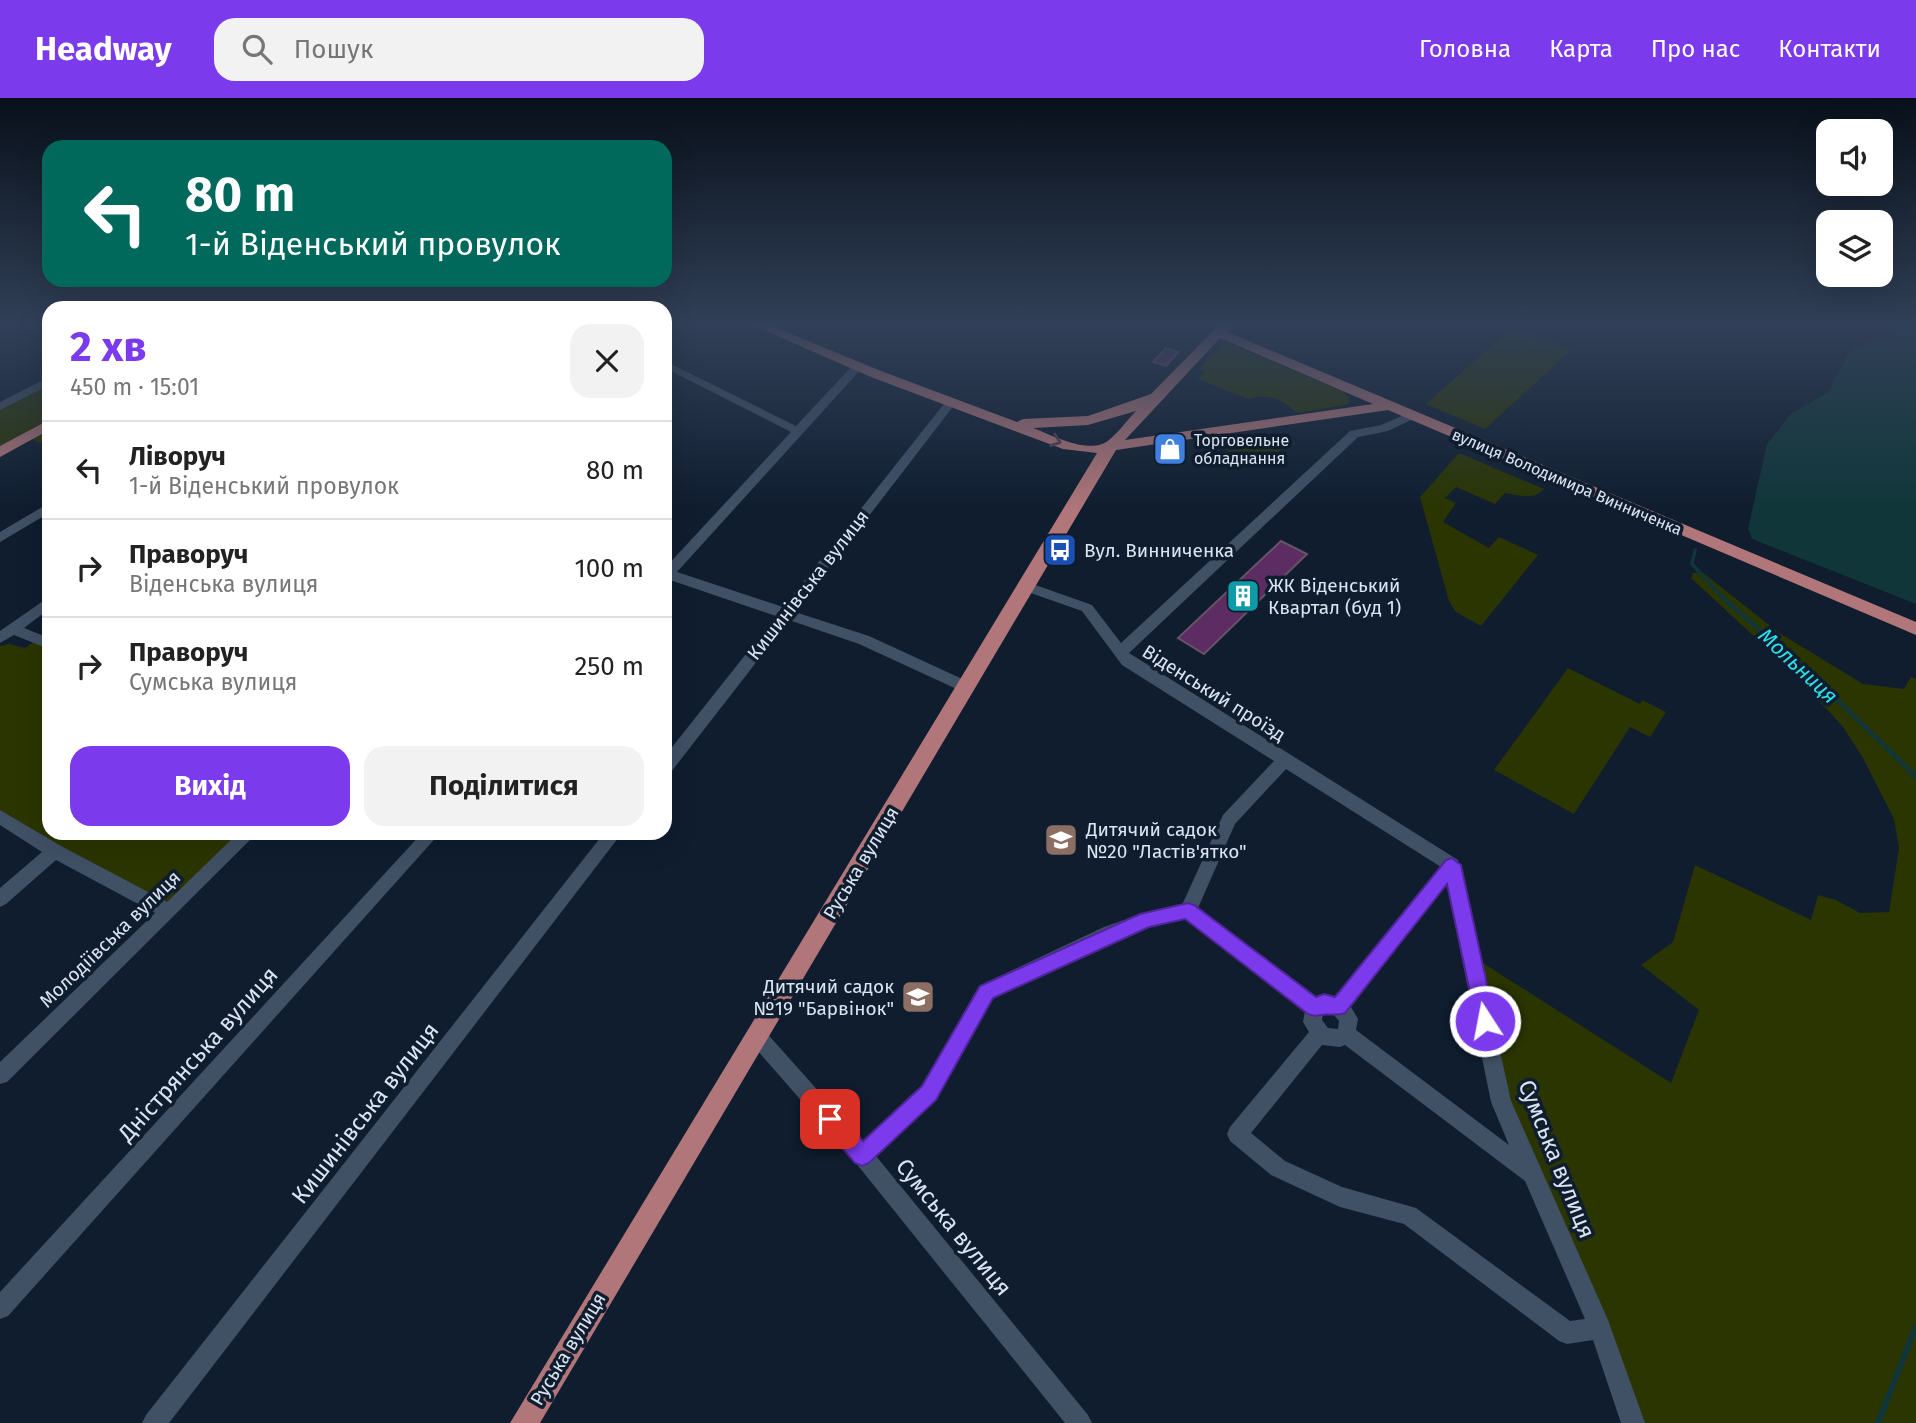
<!DOCTYPE html>
<html lang="uk">
<head>
<meta charset="utf-8">
<style>
  :root { --surface:#fff; --page:#f2f2f2; --text:#222; --muted:#767676; --line:#e0e0e0; --accent:#7c3aed }
  body { margin:0; font-family:"Fira Sans",sans-serif; background:var(--page); color:var(--text); height:100vh; display:flex; flex-direction:column; font-size:26px; white-space:nowrap }
  * { box-sizing:border-box; margin:0 }
  p { font-size:23px; color:var(--muted) }
  .icon { flex:none; width:38px; height:38px; fill:none; stroke:currentColor; stroke-width:2; stroke-linecap:round; stroke-linejoin:round }
  .map { position:relative; flex:1; overflow:hidden }
  .sheet { position:absolute; left:42px; top:203px; width:630px; height:539px; display:flex; flex-direction:column; background:var(--surface); border-radius:21px; box-shadow:0 7px 28px #0002 }
  .sheet>* { flex:none }
  .hud { position:absolute; left:42px; top:42px; width:630px; height:147px; border-radius:21px; box-shadow:0 7px 28px #0002; background:#00695c; color:#fff; overflow:hidden }
  .fabs { position:absolute; left:1816px; top:21px; display:grid; gap:14px }
  .fabs a { display:grid; place-items:center; width:77px; height:77px; border-radius:14px; background:var(--surface); box-shadow:0 7px 28px #0002; font-size:35px }
  .pin { position:absolute; display:grid; place-items:center; width:60px; height:60px; color:#fff; margin:-30px; border-radius:14px; box-shadow:0 4px 10px #0006 }
  .me { position:absolute; width:77px; margin:-38px; rotate:349deg; stroke-linejoin:round; filter:drop-shadow(0 0 5px #0008) }
  .turn { display:flex; align-items:center; gap:24px; height:147px; padding:0 28px; font-size:32px }
  .turn .icon { width:91px; height:91px; stroke-width:2.5 }
  .turn b { display:block; font-size:49px; line-height:60px }
  .round { display:grid; place-items:center; flex:none; width:74px; height:74px; border-radius:21px; background:var(--page) }
  .overview { display:flex; align-items:center; justify-content:space-between; height:119px; padding:0 28px }
  h1 { font-size:42px; font-weight:700; line-height:52px; color:var(--accent) }
  .primary-button { display:flex; gap:14px; margin-top:auto; padding:14px 28px }
  .primary-button a { flex:1; height:80px; border-radius:21px; background:var(--accent); color:#fff; font-size:28px; font-weight:700; line-height:80px; text-align:center }
  .primary-button a+a { background:var(--page); color:var(--text) }
  ul { padding:0; list-style:none }
  li { display:flex; align-items:center; gap:21px; height:98px; padding:0 28px; border-top:2px solid var(--line) }
  li div { flex:1 }
  li b { display:block; font-size:26px }
  li em { font-style:normal }
  header { display:flex; align-items:center; gap:42px; box-sizing:border-box; height:98px; padding:0 35px; background:var(--accent); color:#fff }
  header strong { font-size:33px }
  nav { display:flex; gap:38px; margin-inline-start:auto; font-size:24px }
  .search { width:490px; height:63px; background:var(--page); display:flex; align-items:center; gap:18px; box-sizing:border-box; padding:0 24px; border-radius:21px; color:var(--muted); font-size:26px }
  .map>svg:first-child { display:block }
  .green { fill:#2a3501 }
  .water { fill:#103639 }
  .lines { fill:none; stroke-linecap:round; stroke-linejoin:round }
  .stream-far2 { stroke:#103639; stroke-width:3.5 }
  .stream-far1 { stroke:#103639; stroke-width:4.5 }
  .stream { stroke:#103639; stroke-width:6 }
  .building { fill:#5c2c62; stroke:#665368; stroke-width:2 }
  .minor { fill:#405065; fill-rule:evenodd }
  .major { fill:#b17679; fill-rule:evenodd }
  .oneway { stroke:#50414d }
  .route { fill:#7c3aed; stroke:#51269a; stroke-width:2 }
  .labels { text-anchor:middle; dominant-baseline:central; stroke-width:7; stroke-linejoin:round; paint-order:stroke }
  .far-poi-label { font-size:16px; fill:#dbe5f1; stroke:#0f1d2f; text-anchor:start }
  .far-street-label { font-size:16px; fill:#dbe5f1; stroke:#0f1d2f }
  .poi-label { font-size:19px; fill:#dbe5f1; stroke:#0f1d2f; text-anchor:start }
  .street-label { font-size:19px; fill:#dbe5f1; stroke:#0f1d2f }
  .water-label { font-size:21px; font-style:italic; fill:#2be1ef; stroke:#0f1d2f }
  .near-street-label { font-size:23px; fill:#dbe5f1; stroke:#0f1d2f }
</style>
</head>
<body>
<header>
<strong>Headway</strong>
<div class="search"><svg class="icon" aria-label="search" viewBox="0 0 24 24"><circle cx="10" cy="10" r="6"/><path d="M15 15l6 6"/></svg>Пошук</div>
<nav><a>Головна</a><a>Карта</a><a>Про нас</a><a>Контакти</a></nav>
</header>
<div class="map">
<svg width="1916" height="1325" viewBox="0 0 1916 1325">
  <rect width="100%" height="100%" fill="#0f1d2f"/>
  <g class="green">
    <path d="M 1512,230 L 1571,252 L 1485,331 L 1426,306 Z"/>
    <path d="M 1224,244 L 1345,294 L 1350,303 L 1346,307 L 1296,315 C 1285,302 1266,294 1249,301 L 1198,281 L 1205,274 L 1199,271 Z"/>
    <path d="M 49,283 L 49,340 L 40,345 L 28,339 L 0,355 L 0,309 Z"/>
    <path d="M 1275,346 L 1287,363 L 1232,371 L 1221,354 Z"/>
    <path d="M 1459,355 L 1544,391 C 1532,403 1520,397 1505,395 L 1495,406 L 1456,389 L 1445,400 L 1456,405 L 1443,424 L 1489,450 L 1499,439 L 1538,457 L 1481,528 L 1456,514 L 1449,503 L 1420,399 Z"/>
    <path d="M 1702,474 L 1778,534 L 1863,586 L 1904,591 L 1911,579 L 1916,581 L 1916,1325 L 1632,1325 L 1508,1004 L 1480,863 L 1671,985 L 1699,912 L 1641,867 L 1673,844 L 1695,767 L 1811,822 L 1818,797 L 1836,802 L 1860,815 L 1889,814 L 1899,750 L 1894,721 L 1863,660 L 1843,629 L 1796,577 L 1691,480 L 1693,475 Z"/>
    <path d="M 38,541 L 49,545 L 49,735 L 249,735 L 168,814 L 0,719 L 0,548 L 9,546 L 25,550 Z"/>
    <path d="M 1568,570 L 1640,606 L 1642,602 L 1666,614 L 1650,639 L 1630,629 L 1574,716 L 1494,672 Z"/>
  </g>
  <path class="water" d="M 1894,227 L 1916,227 L 1916,506 L 1752,441 L 1748,431 L 1767,346 L 1791,316 L 1828,294 L 1851,251 L 1896,237 Z"/>
  <g class="lines">
    <path class="stream-far2" d="M 1695,452 L 1692,466 L 1725,502"/>
    <path class="stream-far1" d="M 1723,500 L 1810,575 L 1916,679"/>
    <path class="stream" d="M 1878,1325 L 1916,1228"/>
  </g>
  <g class="building">
    <path d="M 1166,250 L 1178,254 L 1166,268 L 1153,264 Z"/>
    <path d="M 1281,443 L 1307,456 L 1204,556 L 1178,540 Z"/>
  </g>
  <g class="lines">
    <g class="minor">
      <path d="M 665,263 L 796,328 L 853,267 L 863,269 L 677,474 L 783,509 L 947,302 L 955,302 L 955,306 L 795,514 L 869,538 L 971,585 L 973,589 L 971,593 L 961,593 L 859,546 L 789,522 L 671,674 L 665,676 L 665,658 L 776,518 L 670,482 L 665,484 L 665,470 L 791,334 L 665,270 Z"/>
      <path d="M 49,279 L 49,287 L 0,312 L 0,304 Z"/>
      <path d="M 1411,314 L 1415,316 L 1415,320 L 1388,333 L 1358,339 L 1129,555 L 1458,762 L 1511,1003 L 1608,1222 L 1645,1325 L 1621,1325 L 1593,1242 L 1567,1246 L 1559,1243 L 1404,1126 L 1340,1109 L 1271,1077 L 1230,1043 L 1227,1036 L 1230,1029 L 1309,934 L 1303,924 L 1305,913 L 1185,821 L 1147,830 L 1116,841 L 993,900 L 936,1002 L 876,1058 L 1088,1317 L 1092,1325 L 1065,1325 L 855,1064 L 750,944 L 748,938 L 750,932 L 757,929 L 764,932 L 863,1043 L 922,988 L 979,888 L 1104,829 L 1147,814 L 1182,807 L 1223,717 L 1274,663 L 1122,567 L 1082,513 L 1022,492 L 1020,489 L 1027,484 L 1092,507 L 1121,545 L 1350,333 L 1381,327 ZM 1286,671 L 1441,769 L 1335,899 L 1324,896 L 1317,899 L 1198,810 L 1235,726 ZM 1447,786 L 1491,1004 L 1509,1047 L 1356,932 L 1358,921 L 1351,909 ZM 1323,914 L 1333,916 L 1339,923 L 1338,931 L 1328,930 L 1322,922 ZM 1322,947 L 1340,949 L 1345,947 L 1525,1083 L 1585,1221 L 1570,1223 L 1416,1110 L 1342,1089 L 1285,1063 L 1251,1035 Z"/>
      <path d="M 49,405 L 49,415 L 0,444 L 0,434 Z"/>
      <path d="M 49,499 L 49,511 L 24,530 L 49,540 L 49,551 L 14,537 L 0,545 L 0,533 Z"/>
      <path d="M 0,712 L 61,748 L 167,804 L 238,735 L 257,735 L 7,984 L 0,986 L 0,964 L 155,815 L 56,762 L 6,806 L 0,809 L 0,790 L 42,754 L 0,727 Z"/>
      <path d="M 422,735 L 440,735 L 8,1218 L 0,1221 L 0,1194 Z"/>
      <path d="M 604,735 L 622,735 L 169,1325 L 142,1325 L 146,1317 Z"/>
    </g>
    <g class="major">
      <path d="M 752,227 L 769,227 L 881,273 L 1017,324 L 1023,321 L 1088,318 L 1151,296 L 1219,227 L 1232,227 L 1227,234 L 1916,524 L 1916,537 L 1388,312 L 1116,352 L 540,1325 L 510,1325 L 1097,355 L 1063,351 L 871,279 ZM 1220,240 L 1373,306 L 1125,342 ZM 1136,313 C 1127,322 1119,334 1109,342 C 1090,358 1052,337 1033,330 L 1088,327 Z"/>
      <path d="M 49,322 L 49,332 L 0,359 L 0,348 Z"/>
    </g>
  </g>
  <defs><path id="oneway-chevron" d="M-2-3.5L2.5 0L-2 3.5" fill="none" stroke-width="1.6" stroke-linecap="round" stroke-linejoin="round" transform="scale(1.75)"/></defs>
  <use class="oneway" href="#oneway-chevron" transform="translate(1056 343) rotate(20)"/>
  <linearGradient id="sky" x2="0" y2="1"><stop stop-color="#08101a"/><stop offset="0.55" stop-color="#314058"/><stop offset="1" stop-color="#314058" stop-opacity="0"/></linearGradient>
  <rect width="1916" height="412" fill="url(#sky)"/>
  <path class="route" d="M 1452,760 L 1461,767 L 1495,923 L 1492,930 L 1485,932 L 1479,930 L 1476,923 L 1447,786 L 1345,915 C 1335,919 1326,914 1315,918 L 1308,916 L 1185,821 L 1149,829 L 993,900 L 936,1002 L 869,1065 L 862,1068 L 855,1065 L 823,1028 L 820,1021 L 823,1014 L 830,1011 L 837,1014 L 863,1043 L 922,988 L 980,888 L 1140,816 L 1188,805 L 1194,807 L 1316,899 L 1324,896 L 1335,899 L 1446,762 Z"/>
  <defs>
    <symbol id="shop-square" viewBox="-11 -11 22 22"><rect x="-9" y="-9" width="18" height="18" rx="4" fill="#3f7fe0" stroke="#0f1d2f"/><path d="M-5-2.5h2.3a2.7 3.5 0 0 1 5.4 0H5L5.5 6h-11ZM-1.5-2.5h3a1.5 2.3 0 0 0-3 0Z" fill="#fff"/></symbol>
    <symbol id="bus-square" viewBox="-11 -11 22 22"><rect x="-9" y="-9" width="18" height="18" rx="4" fill="#1a4fb4" stroke="#0f1d2f"/><path d="M-5-6H5V4H4V6H2V4H-2V6H-4V4H-5ZM-3.5-4V0h7V-4ZM-3.5 1.2v1.5H-2V1.2ZM2 1.2v1.5H3.5V1.2Z" fill="#fff"/></symbol>
    <symbol id="building-square" viewBox="-11 -11 22 22"><rect x="-9" y="-9" width="18" height="18" rx="4" fill="#0f9aa8" stroke="#0f1d2f"/><path d="M-4-6H4V6H1V3H-1V6H-4ZM-2.5-4.3h1.7v1.8h-1.7ZM.8-4.3h1.7v1.8H.8ZM-2.5-1h1.7V.8h-1.7ZM.8-1h1.7V.8H.8Z" fill="#fff"/></symbol>
    <symbol id="school-square" viewBox="-11 -11 22 22"><rect x="-9" y="-9" width="18" height="18" rx="4" fill="#8d6e63" stroke="#0f1d2f"/><path d="M0-5L7-2L0 1L-7-2ZM-4 1L0 2.5L4 1V4Q0 6-4 4Z" fill="#fff"/></symbol>
  </defs>
  <g fill-rule="evenodd">
    <use href="#shop-square" x="1151" y="332" width="38" height="38"/>
    <use href="#bus-square" x="1041" y="433" width="38" height="38"/>
    <use href="#building-square" x="1224" y="479" width="38" height="38"/>
    <use href="#school-square" x="1042" y="723" width="38" height="38"/>
    <use href="#school-square" x="899" y="880" width="38" height="38"/>
  </g>
  <g class="labels">
    <g class="far-poi-label">
      <text x="1194" y="342">Торговельне<tspan x="1194" dy="18">обладнання</tspan></text>
    </g>
    <g class="far-street-label">
      <text transform="translate(1567 384) rotate(23)">вулиця Володимира Винниченка</text>
    </g>
    <g class="poi-label">
      <text x="1084" y="452">Вул. Винниченка</text>
      <text x="1268" y="487">ЖК Віденський<tspan x="1268" dy="22">Квартал (буд 1)</tspan></text>
      <text x="1086" y="731">Дитячий садок<tspan x="1086" dy="22">№20 "Ластів'ятко"</tspan></text>
      <text x="894" y="888" text-anchor="end">Дитячий садок<tspan x="894" dy="22">№19 "Барвінок"</tspan></text>
    </g>
    <g class="street-label">
      <text transform="translate(808 487) rotate(-52)">Кишинівська вулиця</text>
      <text transform="translate(1214 595) rotate(32)">Віденський проїзд</text>
      <text transform="translate(861 765) rotate(-59)">Руська вулиця</text>
      <text transform="translate(110 841) rotate(-44)">Молодіївська вулиця</text>
      <text transform="translate(568 1251) rotate(-59)">Руська вулиця</text>
    </g>
    <g class="water-label">
      <text transform="translate(1798 568) rotate(43)">Мольниця</text>
    </g>
    <g class="near-street-label">
      <text transform="translate(198 956) rotate(-48)">Дністрянська вулиця</text>
      <text transform="translate(365 1015) rotate(-52)">Кишинівська вулиця</text>
      <text transform="translate(1557 1061) rotate(68)">Сумська вулиця</text>
      <text transform="translate(954 1129) rotate(51)">Сумська вулиця</text>
    </g>
  </g>
</svg>
<div class="fabs">
<a><svg class="icon" aria-label="sound" viewBox="0 0 24 24"><path d="M4 9h4l5-4v14l-5-4H4zM17 9q2 3 0 6"/></svg></a>
<a><svg class="icon" aria-label="layers" viewBox="0 0 24 24"><path d="M12 4l9 5-9 5-9-5zM3 14l9 5 9-5"/></svg></a>
</div>
<div class="pin" style="left:830px;top:1021px;background:#d93025"><svg class="icon" aria-label="arrive" viewBox="0 0 24 24"><path d="M6 21V4h12l-3 4 3 4H6"/></svg></div>
<svg class="me" style="left:1485px;top:923px" viewBox="-20 -20 40 40"><circle r="17" fill="#7c3aed" stroke="#fff" stroke-width="3"/><path d="M0-11L8 9 0 5-8 9z" fill="#fff"/></svg>
<div class="hud">
<div class="turn"><svg class="icon" aria-label="left" viewBox="0 0 24 24"><path d="M17 20v-9H6M10 6l-5 5 5 5"/></svg><div><b>80 m</b>1-й Віденський провулок</div></div>
</div>
<section class="sheet">
<div class="overview"><div><h1>2 хв</h1><p>450 m · 15:01</p></div><a class="round"><svg class="icon" aria-label="close" viewBox="0 0 24 24"><path d="M6 6l12 12M18 6L6 18"/></svg></a></div>
<ul>
<li><svg class="icon" aria-label="left" viewBox="0 0 24 24"><path d="M17 20v-9H6M10 6l-5 5 5 5"/></svg><div><b>Ліворуч</b><p>1-й Віденський провулок</p></div><em>80 m</em></li>
<li><svg class="icon" aria-label="right" viewBox="0 0 24 24"><path d="M7 20v-9h11M14 6l5 5-5 5"/></svg><div><b>Праворуч</b><p>Віденська вулиця</p></div><em>100 m</em></li>
<li><svg class="icon" aria-label="right" viewBox="0 0 24 24"><path d="M7 20v-9h11M14 6l5 5-5 5"/></svg><div><b>Праворуч</b><p>Сумська вулиця</p></div><em>250 m</em></li>
</ul>
<div class="primary-button"><a>Вихід</a><a>Поділитися</a></div>
</section>
</div>
</body>
</html>
